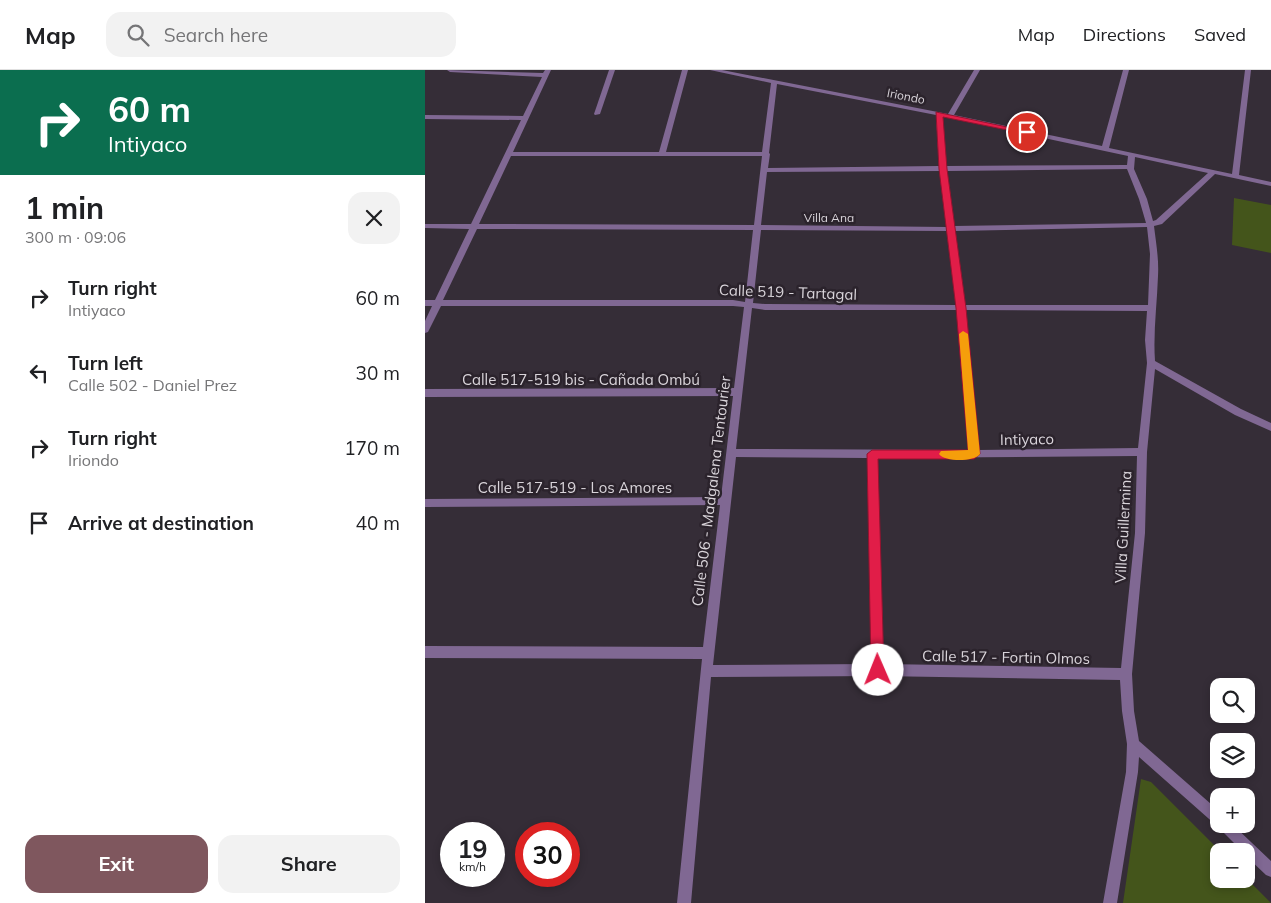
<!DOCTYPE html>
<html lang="en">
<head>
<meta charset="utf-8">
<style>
  :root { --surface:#fff; --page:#f2f2f2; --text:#202124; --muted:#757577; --line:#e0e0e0; --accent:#7f575e }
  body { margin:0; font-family:Mulish,sans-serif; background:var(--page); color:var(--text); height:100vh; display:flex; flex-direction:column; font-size:19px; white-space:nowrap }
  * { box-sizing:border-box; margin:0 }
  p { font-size:16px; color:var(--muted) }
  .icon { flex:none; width:28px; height:28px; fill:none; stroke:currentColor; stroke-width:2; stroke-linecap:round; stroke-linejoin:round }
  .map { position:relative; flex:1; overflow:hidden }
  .sheet { display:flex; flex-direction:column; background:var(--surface); width:425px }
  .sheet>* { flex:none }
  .banner { background:#0b6e4f; color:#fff; overflow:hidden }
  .controls { position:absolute; left:785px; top:608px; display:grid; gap:10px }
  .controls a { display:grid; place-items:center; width:45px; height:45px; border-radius:10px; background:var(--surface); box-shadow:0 2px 8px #0003; font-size:25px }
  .speed { position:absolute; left:15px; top:752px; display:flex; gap:10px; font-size:25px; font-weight:700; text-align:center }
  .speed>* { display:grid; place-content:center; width:65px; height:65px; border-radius:50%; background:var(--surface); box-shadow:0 2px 8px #0003; line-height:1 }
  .speed small { font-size:12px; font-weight:400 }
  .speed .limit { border:8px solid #d22; background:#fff; color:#111 }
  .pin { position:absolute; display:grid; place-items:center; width:42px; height:42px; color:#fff; margin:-21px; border:2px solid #fff; border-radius:50%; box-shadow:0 1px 5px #0007 }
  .me { position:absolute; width:55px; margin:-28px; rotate:359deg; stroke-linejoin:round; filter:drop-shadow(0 0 4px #0008) }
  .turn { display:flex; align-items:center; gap:18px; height:105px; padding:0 25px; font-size:22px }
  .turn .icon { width:65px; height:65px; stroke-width:2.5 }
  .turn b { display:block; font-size:35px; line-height:42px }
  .round { display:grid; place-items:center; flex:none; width:52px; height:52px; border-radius:15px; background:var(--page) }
  .summary { display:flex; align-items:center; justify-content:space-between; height:85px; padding:0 25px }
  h1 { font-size:30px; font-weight:700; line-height:38px }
  .primary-button { display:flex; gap:10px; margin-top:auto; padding:10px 25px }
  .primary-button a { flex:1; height:58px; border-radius:15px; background:var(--accent); color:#fff; font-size:20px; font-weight:700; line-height:58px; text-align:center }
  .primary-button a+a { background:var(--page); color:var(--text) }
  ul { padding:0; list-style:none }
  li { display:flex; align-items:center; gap:15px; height:75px; padding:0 25px }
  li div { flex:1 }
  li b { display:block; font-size:19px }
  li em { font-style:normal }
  header { display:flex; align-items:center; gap:30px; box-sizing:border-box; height:70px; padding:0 25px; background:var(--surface); border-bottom:1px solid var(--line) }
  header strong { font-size:24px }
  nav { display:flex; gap:28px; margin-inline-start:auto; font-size:18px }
  .search { width:350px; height:45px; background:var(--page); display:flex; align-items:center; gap:12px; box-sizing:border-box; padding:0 18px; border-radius:15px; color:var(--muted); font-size:19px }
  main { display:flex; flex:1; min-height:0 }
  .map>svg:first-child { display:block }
  .green { fill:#44551b }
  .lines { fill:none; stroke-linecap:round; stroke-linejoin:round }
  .service { fill:#806893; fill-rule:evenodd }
  .minor { fill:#806893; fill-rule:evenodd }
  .route { fill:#e11d48; stroke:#92132f }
  .slow { fill:#f59e0b }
  .labels { text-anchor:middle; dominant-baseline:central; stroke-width:5; stroke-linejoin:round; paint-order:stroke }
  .far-street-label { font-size:12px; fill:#d9d4da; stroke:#2b232c }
  .street-label { font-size:15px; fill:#d9d4da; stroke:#2b232c }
</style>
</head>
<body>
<header>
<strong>Map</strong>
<div class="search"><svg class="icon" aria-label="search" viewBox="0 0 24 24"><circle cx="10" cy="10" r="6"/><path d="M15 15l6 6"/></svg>Search here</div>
<nav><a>Map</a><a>Directions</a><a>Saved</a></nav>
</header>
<main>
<section class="sheet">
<div class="banner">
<div class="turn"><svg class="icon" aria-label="right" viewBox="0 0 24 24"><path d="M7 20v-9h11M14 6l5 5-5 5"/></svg><div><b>60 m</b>Intiyaco</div></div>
</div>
<div class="summary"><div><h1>1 min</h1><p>300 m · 09:06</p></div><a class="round"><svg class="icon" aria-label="close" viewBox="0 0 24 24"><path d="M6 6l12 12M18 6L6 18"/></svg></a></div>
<ul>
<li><svg class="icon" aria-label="right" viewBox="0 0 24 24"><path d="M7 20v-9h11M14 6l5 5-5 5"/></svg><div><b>Turn right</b><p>Intiyaco</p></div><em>60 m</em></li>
<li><svg class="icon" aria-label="left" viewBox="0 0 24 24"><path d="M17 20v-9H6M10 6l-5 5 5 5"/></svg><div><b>Turn left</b><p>Calle 502 - Daniel Prez</p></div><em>30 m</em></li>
<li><svg class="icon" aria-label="right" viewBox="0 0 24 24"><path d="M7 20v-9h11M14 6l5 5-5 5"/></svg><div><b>Turn right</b><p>Iriondo</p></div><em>170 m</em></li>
<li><svg class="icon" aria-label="arrive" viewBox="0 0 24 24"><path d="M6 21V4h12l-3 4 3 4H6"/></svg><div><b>Arrive at destination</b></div><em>40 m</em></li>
</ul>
<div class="primary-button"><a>Exit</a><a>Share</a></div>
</section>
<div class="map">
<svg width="846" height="833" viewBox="0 0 846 833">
  <rect width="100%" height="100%" fill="#352d37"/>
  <g class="green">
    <path d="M 809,128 L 846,135 L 846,183 L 807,175 Z"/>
    <path d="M 716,709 L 726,712 L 795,781 L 794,809 L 821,808 L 846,833 L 698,833 Z"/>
  </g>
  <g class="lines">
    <path class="service" d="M 184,0 L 190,0 L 175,44 L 170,45 L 169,44 Z"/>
    <path class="minor" d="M 22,0 L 118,3 L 120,0 L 126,0 L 88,82 L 234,82 L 257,0 L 263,0 L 241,82 L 337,82 L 346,13 L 285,0 L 297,0 L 523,44 L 549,0 L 555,0 L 529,45 L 677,76 L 698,0 L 704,0 L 684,78 L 807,104 L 820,0 L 826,0 L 814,105 L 846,112 L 846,116 L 790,104 L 737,154 L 729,156 C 731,173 734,189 733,206 C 732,235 728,263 730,291 L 816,339 L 846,353 L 846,361 L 810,345 L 730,299 L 722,382 L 720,463 L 707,604 L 709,641 L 714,671 L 794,741 L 794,754 L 807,754 L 846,791 L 846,807 L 841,805 L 821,786 L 821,781 L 817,781 L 792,756 L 714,687 L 713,702 L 692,833 L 678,833 L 701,702 L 702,674 L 697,641 L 695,610 L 453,606 L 286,607 L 266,833 L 252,833 L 277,589 L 0,588 L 0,576 L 278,577 L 295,435 L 0,437 L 0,429 L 296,427 L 308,326 L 0,327 L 0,319 L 309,318 L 319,237 L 308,236 L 16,236 L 3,262 L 0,263 L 0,251 L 7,236 L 0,236 L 0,230 L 10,230 L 44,159 L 0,158 L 0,154 L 46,154 L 96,50 L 0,49 L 0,45 L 98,46 L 117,7 L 25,2 ZM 352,14 L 511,45 L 514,96 L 343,98 L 345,84 L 344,83 ZM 517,46 L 703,86 L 702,95 L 521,96 ZM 86,86 L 337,86 L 329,155 L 54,154 ZM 710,87 L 783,103 L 731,150 L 728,151 L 722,129 L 709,99 ZM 702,99 L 714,129 L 721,153 L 529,156 L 522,101 ZM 515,101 L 522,157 L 336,155 L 342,102 ZM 722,157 L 725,184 L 723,235 L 540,235 L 530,161 ZM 52,159 L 328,160 L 320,232 L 308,230 L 18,230 ZM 336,160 L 522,161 L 531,235 L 340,234 L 328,233 ZM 327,238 L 340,240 L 532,240 L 544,380 L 311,379 ZM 540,240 L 722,241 L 720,270 L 722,293 L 713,378 L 553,380 ZM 712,386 L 710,463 L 696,598 L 459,594 L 452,388 ZM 311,387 L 442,388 L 447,594 L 288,595 Z"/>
  </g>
  <path class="route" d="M 511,42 L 606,62 L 602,64 L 518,47 L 522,99 L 541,238 L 555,384 L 549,389 L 453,389 L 459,600 L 457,605 L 453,607 L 448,605 L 446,600 L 442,384 L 447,380 L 543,380 L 531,238 L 514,99 Z"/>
  <path class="slow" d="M 538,261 L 543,264 L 555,384 C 549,392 520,392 514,384 L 516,381 L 543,380 L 534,264 Z"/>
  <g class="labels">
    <g class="far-street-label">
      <text transform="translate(481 26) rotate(11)">Iriondo</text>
      <text x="404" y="147">Villa Ana</text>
    </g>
    <g class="street-label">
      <text transform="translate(363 222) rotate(2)">Calle 519 - Tartagal</text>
      <text x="156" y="309">Calle 517-519 bis - Cañada Ombú</text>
      <text transform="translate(602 369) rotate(-1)">Intiyaco</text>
      <text x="150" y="417">Calle 517-519 - Los Amores</text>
      <text transform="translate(286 421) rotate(-83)">Calle 506 - Madgalena Tentourier</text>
      <text transform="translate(698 457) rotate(-87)">Villa Guillermina</text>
      <text transform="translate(581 587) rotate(1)">Calle 517 - Fortin Olmos</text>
    </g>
  </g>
</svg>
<div class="controls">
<a><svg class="icon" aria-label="search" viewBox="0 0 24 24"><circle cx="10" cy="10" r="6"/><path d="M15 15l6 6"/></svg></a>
<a><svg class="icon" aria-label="layers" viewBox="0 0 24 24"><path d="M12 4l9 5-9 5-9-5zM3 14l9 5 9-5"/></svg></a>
<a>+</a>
<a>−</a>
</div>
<div class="speed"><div>19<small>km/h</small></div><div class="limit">30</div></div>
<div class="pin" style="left:602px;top:62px;background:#d93025"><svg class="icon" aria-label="arrive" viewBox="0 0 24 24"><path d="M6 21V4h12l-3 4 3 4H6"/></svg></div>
<svg class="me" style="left:453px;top:600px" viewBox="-20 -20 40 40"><circle r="19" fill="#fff"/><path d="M0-13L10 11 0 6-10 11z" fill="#e11d48"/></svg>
</div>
</main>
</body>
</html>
